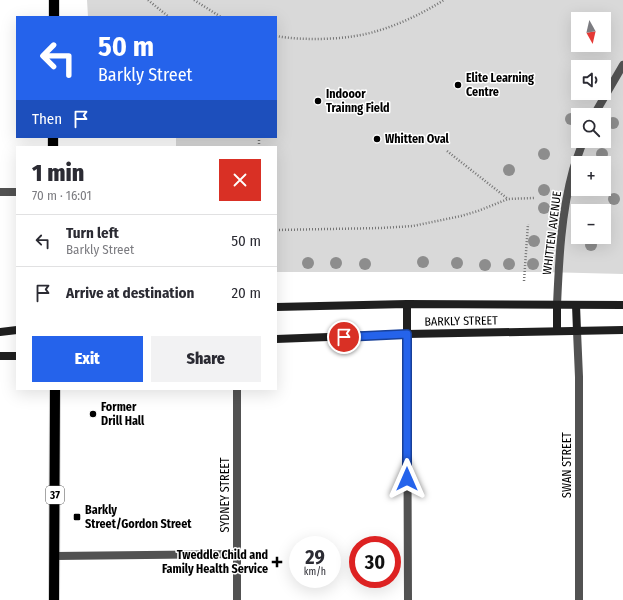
<!DOCTYPE html>
<html lang="en">
<head>
<meta charset="utf-8">
<style>
  :root { --surface:#fff; --page:#f2f2f3; --text:#2b2b33; --muted:#7c7c81; --line:#e1e1e2; --accent:#2563eb }
  body { margin:0; font-family:"Fira Sans Condensed",sans-serif; background:var(--page); color:var(--text); height:100vh; display:flex; flex-direction:column; font-size:15px; white-space:nowrap }
  * { box-sizing:border-box; margin:0 }
  p { font-size:13px; color:var(--muted) }
  .icon { flex:none; width:22px; height:22px; fill:none; stroke:currentColor; stroke-width:2; stroke-linecap:round; stroke-linejoin:round }
  .map { position:relative; flex:1; overflow:hidden }
  .panel { position:absolute; left:16px; top:146px; width:261px; height:244px; display:flex; flex-direction:column; background:var(--surface); border-radius:0px; box-shadow:0 4px 16px #0002 }
  .panel>* { flex:none }
  .guide { position:absolute; left:16px; top:16px; width:261px; height:122px; border-radius:0px; box-shadow:0 4px 16px #0002; background:#2563eb; color:#fff; overflow:hidden }
  .needle { width:26px; rotate:172deg }
  .buttons { position:absolute; left:571px; top:12px; display:grid; gap:8px }
  .buttons a { display:grid; place-items:center; width:40px; height:40px; border-radius:0px; background:var(--surface); box-shadow:0 4px 16px #0002; font-size:20px }
  .speed { position:absolute; left:289px; top:536px; display:flex; gap:8px; font-size:20px; font-weight:700; text-align:center }
  .speed>* { display:grid; place-content:center; width:52px; height:52px; border-radius:50%; background:var(--surface); box-shadow:0 4px 16px #0002; line-height:1 }
  .speed small { font-size:10px; font-weight:400 }
  .speed .limit { border:6px solid #d22; background:#fff; color:#111 }
  .pin { position:absolute; display:grid; place-items:center; width:34px; height:34px; color:#fff; margin:-17px; border:2px solid #fff; border-radius:50%; box-shadow:0 1px 4px #0007 }
  .me { position:absolute; width:44px; margin:-22px; rotate:0deg; stroke-linejoin:round; filter:drop-shadow(0 0 3px #0008) }
  .turn { display:flex; align-items:center; gap:14px; height:84px; padding:0 16px; font-size:18px }
  .turn .icon { width:52px; height:52px; stroke-width:2.5 }
  .turn b { display:block; font-size:28px; line-height:34px }
  .then { display:flex; align-items:center; height:38px; padding:0 16px; background:#0003; gap:8px; font-size:15px }
  .round { display:grid; place-items:center; flex:none; width:42px; height:42px; border-radius:0px; background:var(--page) }
  .overview { display:flex; align-items:center; justify-content:space-between; height:68px; padding:0 16px }
  h1 { font-size:24px; font-weight:800; line-height:30px }
  .cta { display:flex; gap:8px; margin-top:auto; padding:8px 16px }
  .cta a { flex:1; height:46px; border-radius:0px; background:var(--accent); color:#fff; font-size:16px; font-weight:800; line-height:46px; text-align:center }
  .cta a+a { background:var(--page); color:var(--text) }
  ul { padding:0; list-style:none }
  li { display:flex; align-items:center; gap:12px; height:52px; padding:0 16px; border-top:1px solid var(--line) }
  li div { flex:1 }
  li b { display:block; font-size:15px }
  li em { font-style:normal }
  .map>svg:first-child { display:block }
  .green { fill:#d9d9d9; fill-rule:evenodd }
  .lines { fill:none; stroke-linecap:round; stroke-linejoin:round }
  .primary-casing { stroke:#dbdbdb; stroke-width:12 }
  .path { stroke:#747474; stroke-width:2.5; stroke-dasharray:1 2; stroke-linecap:butt }
  .lane { stroke:#525252; stroke-width:8 }
  .street { stroke:#525252; stroke-width:8 }
  .secondary { stroke:#1f1f1f; stroke-width:8 }
  .primary { stroke:#000; stroke-width:10 }
  .tree { fill:#8d8d8d }
  .route-casing { stroke:#184099; stroke-width:10 }
  .route { stroke:#2563eb; stroke-width:7 }
  .poi-dot { fill:#000; stroke:#fff; stroke-width:1.5 }
  .labels { text-anchor:middle; dominant-baseline:central; stroke-width:3; stroke-linejoin:round; paint-order:stroke }
  .shield { fill:#fff; stroke:#4c4c4c; stroke-width:1 }
  .shield-label { font-size:11px; font-weight:bold; fill:#000 }
  .poi-label { font-size:12px; font-weight:bold; fill:#000; stroke:#fff; text-anchor:start }
  .street-label { font-size:12px; fill:#000; stroke:#fff }
</style>
</head>
<body>
<div class="map">
<svg width="623" height="600" viewBox="0 0 623 600">
  <rect width="100%" height="100%" fill="#fff"/>
  <path class="green" d="M 87,0 L 623,0 L 623,274 L 543,272 L 276,272 L 276,147 L 176,147 L 176,137 L 276,137 L 276,17 L 88,17 ZM 578,19 L 604,19 L 604,45 L 578,45 ZM 578,67 L 604,67 L 604,93 L 578,93 ZM 578,115 L 604,115 L 604,141 L 578,141 ZM 578,163 L 604,163 L 604,189 L 578,189 ZM 578,211 L 604,211 L 604,237 L 578,237 Z"/>
  <g class="lines">
    <defs>
      <g id="primary">
        <path d="M 54,17 L 54,0"/>
        <path d="M 53,147 L 53,137"/>
        <path d="M 54,600 L 55,389"/>
      </g>
    </defs>
    <use href="#primary" class="primary-casing"/>
    <g class="path">
      <path d="M 148,0 L 169,17"/>
      <path d="M 194,0 L 221,17"/>
      <path d="M 276,36 C 305,41 349,40 377,31 C 401,24 423,13 444,0"/>
      <path d="M 259,137 L 259,147"/>
      <path d="M 447,151 L 508,199"/>
      <path d="M 276,230 L 381,228 L 413,226 L 461,216 L 478,211 L 508,199 L 534,198"/>
      <path d="M 524,281 L 528,224"/>
    </g>
    <g class="lane">
      <path d="M 0,192 L 17,192"/>
      <path d="M 55,556 L 237,554"/>
    </g>
    <g class="street">
      <path d="M 594,115 L 623,65"/>
      <path d="M 557,305 C 559,260 561,214 573,170 C 576,160 580,151 583,141"/>
      <path d="M 577,331 L 579,377 L 579,600"/>
      <path d="M 407,334 L 408,600"/>
      <path d="M 237,389 L 237,600"/>
    </g>
    <g class="secondary">
      <path d="M 407,304 L 407,334"/>
      <path d="M 576,305 L 577,331"/>
      <path d="M 276,307 L 407,304 L 623,305"/>
      <path d="M 557,331 L 557,305"/>
      <path d="M 0,332 L 17,330"/>
      <path d="M 276,339 L 407,334 L 623,330"/>
      <path d="M 0,356 L 17,356"/>
    </g>
    <use href="#primary" class="primary"/>
  </g>
  <g class="tree">
    <circle cx="571" cy="119" r="6"/>
    <circle cx="613" cy="123" r="6"/>
    <circle cx="544" cy="154" r="6"/>
    <circle cx="602" cy="154" r="6"/>
    <circle cx="509" cy="170" r="6"/>
    <circle cx="544" cy="190" r="6"/>
    <circle cx="614" cy="199" r="6"/>
    <circle cx="544" cy="208" r="6"/>
    <circle cx="534" cy="241" r="6"/>
    <circle cx="591" cy="245" r="6"/>
    <circle cx="423" cy="262" r="6"/>
    <circle cx="308" cy="263" r="6"/>
    <circle cx="336" cy="263" r="6"/>
    <circle cx="457" cy="263" r="6"/>
    <circle cx="365" cy="264" r="6"/>
    <circle cx="509" cy="264" r="6"/>
    <circle cx="533" cy="264" r="6"/>
    <circle cx="485" cy="265" r="6"/>
  </g>
  <g class="lines">
    <defs>
      <path id="route" d="M 344,337 L 407,334 L 407,479"/>
    </defs>
    <use href="#route" class="route-casing"/>
    <use href="#route" class="route"/>
  </g>
  <g class="poi-dot">
    <circle cx="458" cy="85" r="4"/>
    <circle cx="318" cy="101" r="4"/>
    <circle cx="377" cy="139" r="4"/>
    <circle cx="93" cy="414" r="4"/>
    <rect x="73" y="513" width="8" height="8" rx="2"/>
    <path d="M275 556h4v4h4v4h-4v4h-4v-4h-4v-4h4z"/>
  </g>
  <g class="labels">
    <rect class="shield" x="46" y="486" width="18" height="18" rx="3"/>
    <g class="shield-label">
      <text x="55" y="495">37</text>
    </g>
    <g class="poi-label">
      <text x="466" y="78">Elite Learning<tspan x="466" dy="14">Centre</tspan></text>
      <text x="326" y="94">Indooor<tspan x="326" dy="14">Trainng Field</tspan></text>
      <text x="385" y="139">Whitten Oval</text>
      <text x="101" y="407">Former<tspan x="101" dy="14">Drill Hall</tspan></text>
      <text x="85" y="510">Barkly<tspan x="85" dy="14">Street/Gordon Street</tspan></text>
      <text x="268" y="555" text-anchor="end">Tweddle Child and<tspan x="268" dy="14">Family Health Service</tspan></text>
    </g>
    <g class="street-label">
      <text transform="translate(552 233) rotate(-83)">WHITTEN AVENUE</text>
      <text transform="translate(461 321) rotate(-1)">BARKLY STREET</text>
      <text transform="translate(567 465) rotate(-90)">SWAN STREET</text>
      <text transform="translate(225 495) rotate(-90)">SYDNEY STREET</text>
    </g>
  </g>
</svg>
<div class="buttons">
<a><svg class="needle" viewBox="-14 -14 28 28"><path d="M0-13l5 13h-10z" fill="#e53935"/><path d="M0 13l5-13h-10z" fill="#7c7c81"/></svg></a>
<a><svg class="icon" aria-label="sound" viewBox="0 0 24 24"><path d="M4 9h4l5-4v14l-5-4H4zM17 9q2 3 0 6"/></svg></a>
<a><svg class="icon" aria-label="search" viewBox="0 0 24 24"><circle cx="10" cy="10" r="6"/><path d="M15 15l6 6"/></svg></a>
<a>+</a>
<a>−</a>
</div>
<div class="speed"><div>29<small>km/h</small></div><div class="limit">30</div></div>
<div class="pin" style="left:344px;top:337px;background:#d93025"><svg class="icon" aria-label="arrive" viewBox="0 0 24 24"><path d="M6 21V4h12l-3 4 3 4H6"/></svg></div>
<svg class="me" style="left:407px;top:479px" viewBox="-20 -20 40 40"><path d="M0-17L14 15 0 8-14 15z" fill="#2563eb" stroke="#fff" stroke-width="4"/></svg>
<div class="guide">
<div class="turn"><svg class="icon" aria-label="left" viewBox="0 0 24 24"><path d="M17 20v-9H6M10 6l-5 5 5 5"/></svg><div><b>50 m</b>Barkly Street</div></div>
<div class="then">Then<svg class="icon" aria-label="arrive" viewBox="0 0 24 24"><path d="M6 21V4h12l-3 4 3 4H6"/></svg></div>
</div>
<section class="panel">
<div class="overview"><div><h1>1 min</h1><p>70 m · 16:01</p></div><a class="round" style="background:#d93025;color:#fff"><svg class="icon" aria-label="close" viewBox="0 0 24 24"><path d="M6 6l12 12M18 6L6 18"/></svg></a></div>
<ul>
<li><svg class="icon" aria-label="left" viewBox="0 0 24 24"><path d="M17 20v-9H6M10 6l-5 5 5 5"/></svg><div><b>Turn left</b><p>Barkly Street</p></div><em>50 m</em></li>
<li><svg class="icon" aria-label="arrive" viewBox="0 0 24 24"><path d="M6 21V4h12l-3 4 3 4H6"/></svg><div><b>Arrive at destination</b></div><em>20 m</em></li>
</ul>
<div class="cta"><a>Exit</a><a>Share</a></div>
</section>
</div>
</body>
</html>
